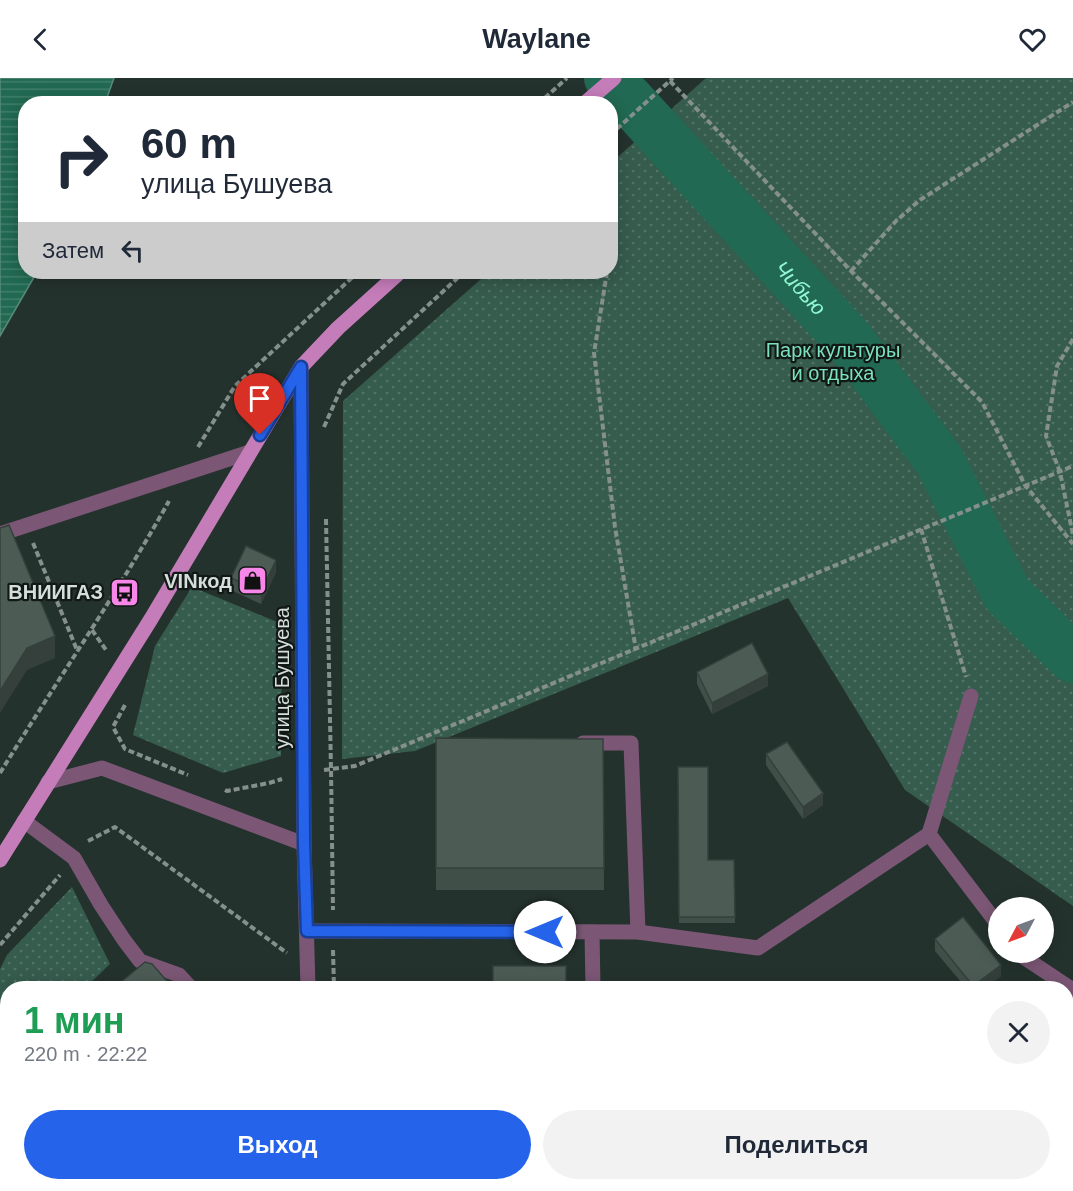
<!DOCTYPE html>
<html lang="ru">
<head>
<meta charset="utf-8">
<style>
  :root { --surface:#fff; --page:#f2f2f3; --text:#1f2937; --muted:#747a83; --accent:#2563eb }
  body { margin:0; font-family:Helvetica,sans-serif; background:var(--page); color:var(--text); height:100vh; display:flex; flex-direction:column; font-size:22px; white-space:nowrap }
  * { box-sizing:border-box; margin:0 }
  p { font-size:20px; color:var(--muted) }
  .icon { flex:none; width:33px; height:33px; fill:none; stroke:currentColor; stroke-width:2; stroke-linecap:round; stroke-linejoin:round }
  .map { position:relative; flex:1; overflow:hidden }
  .drawer { position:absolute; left:0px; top:903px; width:1074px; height:210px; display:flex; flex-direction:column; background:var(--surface); border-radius:24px 24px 0 0; box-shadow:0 3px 15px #0003 }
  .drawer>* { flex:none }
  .hud { position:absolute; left:18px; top:18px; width:600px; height:183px; border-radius:24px; box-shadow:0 3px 15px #0003; background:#fff; color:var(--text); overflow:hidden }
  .needle { width:39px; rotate:229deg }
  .controls { position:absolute; left:988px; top:819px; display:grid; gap:12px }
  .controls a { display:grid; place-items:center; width:66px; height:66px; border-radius:50%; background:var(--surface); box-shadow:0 3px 15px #0003; font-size:30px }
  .pin { position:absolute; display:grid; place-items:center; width:51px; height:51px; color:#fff; margin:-62px -26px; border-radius:50% 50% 50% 0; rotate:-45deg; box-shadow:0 0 6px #0007 }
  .pin .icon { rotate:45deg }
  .me { position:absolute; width:66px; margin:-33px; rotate:270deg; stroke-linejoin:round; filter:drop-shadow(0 0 4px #0008) }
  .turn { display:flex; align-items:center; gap:21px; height:126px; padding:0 24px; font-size:27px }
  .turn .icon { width:78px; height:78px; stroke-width:2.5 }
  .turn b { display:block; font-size:42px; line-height:51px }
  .then { display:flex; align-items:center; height:57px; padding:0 24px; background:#0003; gap:12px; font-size:22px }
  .round { display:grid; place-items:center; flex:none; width:63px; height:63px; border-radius:32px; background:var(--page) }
  .overview { display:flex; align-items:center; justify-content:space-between; height:102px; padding:0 24px }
  h1 { font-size:36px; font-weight:700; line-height:45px; color:#1e9e55 }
  .action { display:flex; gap:12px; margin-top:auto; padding:12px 24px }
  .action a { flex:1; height:69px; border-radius:36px; background:var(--accent); color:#fff; font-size:24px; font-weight:700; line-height:69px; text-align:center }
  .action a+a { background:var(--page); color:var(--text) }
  header { display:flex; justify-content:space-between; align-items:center; height:78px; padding:0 24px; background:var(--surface); font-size:27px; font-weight:700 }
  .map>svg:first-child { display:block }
  .park { fill:url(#park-dots) }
  .water { fill:url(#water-rules); stroke:#578c7b; stroke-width:1.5 }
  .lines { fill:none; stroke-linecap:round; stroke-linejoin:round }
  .river { stroke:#216952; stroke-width:50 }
  .path { stroke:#85908c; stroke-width:4; stroke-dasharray:6 3; stroke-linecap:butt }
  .minor { stroke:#7b5775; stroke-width:15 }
  .major { stroke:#c57dba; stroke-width:15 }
  .wall { fill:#414f49 }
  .shaded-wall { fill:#35403c }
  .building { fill:#4c5c55; stroke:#35403c; stroke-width:1.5 }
  .route-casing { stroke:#184099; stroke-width:15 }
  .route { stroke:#2563eb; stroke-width:10 }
  .labels { text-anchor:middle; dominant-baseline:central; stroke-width:4.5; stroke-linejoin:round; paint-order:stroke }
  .park-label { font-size:20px; fill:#7be1bd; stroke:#121816 }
  .poi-label { font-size:20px; font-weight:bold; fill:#d5deda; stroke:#121816; text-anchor:end }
  .street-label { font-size:20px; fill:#d5deda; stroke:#121816 }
  .water-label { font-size:21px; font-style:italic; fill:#91f8d3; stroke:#121816 }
</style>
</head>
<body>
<header><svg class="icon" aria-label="back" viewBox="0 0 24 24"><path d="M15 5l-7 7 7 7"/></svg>Waylane<svg class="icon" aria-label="heart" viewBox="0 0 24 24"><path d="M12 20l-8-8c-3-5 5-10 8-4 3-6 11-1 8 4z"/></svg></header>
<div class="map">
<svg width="1073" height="1113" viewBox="0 0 1073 1113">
  <defs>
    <pattern id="park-dots" width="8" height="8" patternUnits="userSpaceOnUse" patternTransform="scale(1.5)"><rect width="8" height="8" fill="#365c4e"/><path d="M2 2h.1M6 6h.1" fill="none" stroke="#527367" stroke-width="1.8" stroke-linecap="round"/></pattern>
    <pattern id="water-rules" width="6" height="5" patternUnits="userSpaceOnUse" patternTransform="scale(1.5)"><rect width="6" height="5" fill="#216952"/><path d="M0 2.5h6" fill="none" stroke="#407e6a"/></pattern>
  </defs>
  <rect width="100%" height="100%" fill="#24322d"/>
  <g class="park">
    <path d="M 706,0 L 1073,0 L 1073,828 L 905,712 L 788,520 L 415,673 L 342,681 L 343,323 L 489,194 L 610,194 L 611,85 Z"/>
    <path d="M 192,509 L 282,546 L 281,678 L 223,695 L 133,657 L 155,568 Z"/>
    <path d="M 72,809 L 110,886 L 85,910 L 8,910 L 7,989 L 0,996 L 0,891 L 7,877 Z"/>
  </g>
  <path class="water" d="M 0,0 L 114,0 L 105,25 L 26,26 L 26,194 L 37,194 L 0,258 Z"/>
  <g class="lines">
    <path class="river" id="s1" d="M 609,0 L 850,263 L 939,382 L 1007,516 L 1073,580"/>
    <g class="path">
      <path d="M 670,3 L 851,193 L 982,324 L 1025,407 L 1073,466"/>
      <path d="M 545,19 L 550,26"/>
      <path d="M 538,26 L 567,0"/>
      <path d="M 610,57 L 673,0"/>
      <path d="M 610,144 L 613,157 L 610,174"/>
      <path d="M 851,193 L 896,143 L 920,122 L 1073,24"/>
      <path d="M 607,194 L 594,275 L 615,449 L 636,572"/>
      <path d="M 1073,261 L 1057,288 L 1046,358 L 1060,394 L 1073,457"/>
      <path d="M 324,349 L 343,306 L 464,194"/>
      <path d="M 198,369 L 235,308 L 358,194"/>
      <path d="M 326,441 L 331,691 L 333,832"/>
      <path d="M 921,451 L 966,599"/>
      <path d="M 33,465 L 77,572"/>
      <path d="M 92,552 L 106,572"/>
      <path d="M 125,627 L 113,649 L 125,671 L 188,697"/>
      <path d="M 324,692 L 355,688 L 1073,388"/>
      <path d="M 0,695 C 56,604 117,516 169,423"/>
      <path d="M 225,712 L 227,713 L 269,705 L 282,701"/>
      <path d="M 88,763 L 115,749 L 287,875"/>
      <path d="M 0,867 L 60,797"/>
      <path d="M 333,872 L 334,910"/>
    </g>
    <g class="minor">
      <path d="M 301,289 L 304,766 L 308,910"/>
      <path d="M 0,456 L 250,374"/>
      <path d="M 971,618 L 929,756 L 999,848"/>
      <path d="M 583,665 L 631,665 L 638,854"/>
      <path d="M 48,704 L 102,690 L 304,766"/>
      <path d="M 24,743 L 74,780 L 101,827 L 124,862 L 140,883 L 179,897 L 191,910"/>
      <path d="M 307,853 L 638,854 L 758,870 L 929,756"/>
      <path d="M 592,854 L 593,910"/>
      <path d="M 1019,874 L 1022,878 L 1073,912"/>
      <path d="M 235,1106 L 240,1113"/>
      <path d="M 313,1106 L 314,1113"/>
      <path d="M 596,1106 L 596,1113"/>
      <path d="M 457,1113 L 457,1106"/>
    </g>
    <g class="major">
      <path d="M 584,26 L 614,0"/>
      <path d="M 0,782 L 151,541 L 301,289 L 338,250 L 400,194"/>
    </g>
  </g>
  <g class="wall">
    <path d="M 276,494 L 261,526 L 231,512 L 231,500 Z"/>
    <path d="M 697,594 L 768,608 L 712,636 L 697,606 Z"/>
    <path d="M 436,660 L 603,661 L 604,812 L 436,812 Z"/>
    <path d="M 766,676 L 823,727 L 803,741 L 766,687 Z"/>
    <path d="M 678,689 L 708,782 L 734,782 L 735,845 L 679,845 Z"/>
    <path d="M 935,861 L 1001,898 L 985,910 L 966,910 L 935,873 Z"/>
    <path d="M 134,1106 L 197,1106 L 203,1113 L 141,1113 Z"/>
  </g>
  <g class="shaded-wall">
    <path d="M 276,482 L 276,494 L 261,526 L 261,514 Z"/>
    <path d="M 55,558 L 55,580 L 27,592 L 0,635 L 0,613 L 27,570 Z"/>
    <path d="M 768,596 L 768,608 L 712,636 L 712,625 Z"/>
    <path d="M 823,715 L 823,727 L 803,741 L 803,729 Z"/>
    <path d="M 1001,887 L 1001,898 L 985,910 L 973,910 L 973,908 Z"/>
    <path d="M 8,1104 L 8,1106 L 19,1106 L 10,1113 L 0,1113 L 0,1110 Z"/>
  </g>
  <g class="building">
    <path d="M 9,447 L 55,558 L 27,570 L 0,613 L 0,450 Z"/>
    <path d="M 246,468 L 276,482 L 261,514 L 231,500 Z"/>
    <path d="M 752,565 L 768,596 L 712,625 L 697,594 Z"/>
    <path d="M 436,660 L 603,661 L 604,790 L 436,790 Z"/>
    <path d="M 787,664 L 823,715 L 803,729 L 766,676 Z"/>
    <path d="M 678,689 L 708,689 L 708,782 L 734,782 L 735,839 L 679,839 Z"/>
    <path d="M 963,839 L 1001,887 L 973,908 L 935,861 Z"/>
    <path d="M 145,884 L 152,886 L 173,910 L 114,910 Z"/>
    <rect x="493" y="888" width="73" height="22"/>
    <path d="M 8,1003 L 8,1104 L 0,1110 L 0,1010 Z"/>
    <path d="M 139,1106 L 197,1106 L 203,1113 L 146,1113 Z"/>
    <rect x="383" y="1106" width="61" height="7"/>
    <rect x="612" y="1106" width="61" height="7"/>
    <path d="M 877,1108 L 880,1113 L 865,1113 Z"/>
  </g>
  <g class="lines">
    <defs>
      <path id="route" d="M 260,357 L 301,289 L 304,766 L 307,853 L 545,854"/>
    </defs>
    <use href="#route" class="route-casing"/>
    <use href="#route" class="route"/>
  </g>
  <defs>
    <symbol id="shop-square" viewBox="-11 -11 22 22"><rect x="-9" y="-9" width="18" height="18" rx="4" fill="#f987e9" stroke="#121816"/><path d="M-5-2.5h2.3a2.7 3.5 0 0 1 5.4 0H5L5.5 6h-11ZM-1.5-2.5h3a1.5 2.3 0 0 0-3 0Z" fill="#111"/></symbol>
    <symbol id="bus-square" viewBox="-11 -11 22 22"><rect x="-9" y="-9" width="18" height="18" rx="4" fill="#f987e9" stroke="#121816"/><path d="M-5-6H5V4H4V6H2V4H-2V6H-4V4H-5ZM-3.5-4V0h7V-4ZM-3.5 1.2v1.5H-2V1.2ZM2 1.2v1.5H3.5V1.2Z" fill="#111"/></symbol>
  </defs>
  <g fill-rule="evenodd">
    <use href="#shop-square" x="236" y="486" width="33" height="33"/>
    <use href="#bus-square" x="108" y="498" width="33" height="33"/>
  </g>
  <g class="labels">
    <g class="park-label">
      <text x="833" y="272">Парк культуры<tspan x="833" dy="23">и отдыха</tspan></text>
    </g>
    <g class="poi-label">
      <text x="232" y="503">VINкод</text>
      <text x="103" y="514">ВНИИГАЗ</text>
    </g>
    <g class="street-label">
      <text transform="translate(282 600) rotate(-90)">улица Бушуева</text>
    </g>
    <g class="water-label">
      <text stroke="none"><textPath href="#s1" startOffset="284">Чибью</textPath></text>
    </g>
  </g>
</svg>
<div class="controls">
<a><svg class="needle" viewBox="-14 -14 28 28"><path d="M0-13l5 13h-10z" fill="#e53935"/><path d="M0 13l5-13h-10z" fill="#747a83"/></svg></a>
</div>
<div class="pin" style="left:260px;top:357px;background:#d93025"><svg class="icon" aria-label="arrive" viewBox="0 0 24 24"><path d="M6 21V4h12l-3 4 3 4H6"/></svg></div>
<svg class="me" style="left:545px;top:854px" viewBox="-20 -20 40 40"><circle r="19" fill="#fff"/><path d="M0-13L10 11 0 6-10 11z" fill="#2563eb"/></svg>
<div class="hud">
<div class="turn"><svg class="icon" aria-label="right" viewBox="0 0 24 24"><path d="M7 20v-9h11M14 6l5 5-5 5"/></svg><div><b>60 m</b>улица Бушуева</div></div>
<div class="then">Затем<svg class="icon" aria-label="left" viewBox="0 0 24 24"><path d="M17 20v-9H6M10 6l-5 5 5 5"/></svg></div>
</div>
<section class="drawer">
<div class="overview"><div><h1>1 мин</h1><p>220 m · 22:22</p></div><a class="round"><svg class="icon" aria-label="close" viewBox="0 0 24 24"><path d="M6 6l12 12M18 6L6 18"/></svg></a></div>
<div class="action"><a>Выход</a><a>Поделиться</a></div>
</section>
</div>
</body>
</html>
